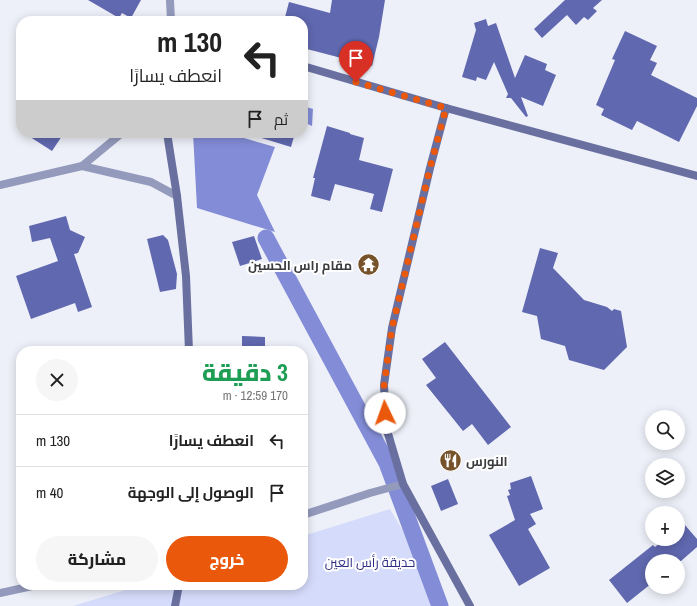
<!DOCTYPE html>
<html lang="ar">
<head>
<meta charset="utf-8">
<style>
  :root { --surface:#fff; --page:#f6f6f6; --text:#222; --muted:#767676; --line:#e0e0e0; --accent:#ea580c }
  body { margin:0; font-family:"Archivo Narrow",Cairo,sans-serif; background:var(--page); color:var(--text); direction:rtl; height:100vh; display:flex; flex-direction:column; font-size:15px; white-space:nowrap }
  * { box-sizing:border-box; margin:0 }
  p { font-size:13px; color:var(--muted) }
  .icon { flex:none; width:22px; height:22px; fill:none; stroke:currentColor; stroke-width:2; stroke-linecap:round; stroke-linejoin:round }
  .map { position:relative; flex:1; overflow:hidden; direction:ltr }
  .side { position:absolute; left:16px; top:346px; width:292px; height:244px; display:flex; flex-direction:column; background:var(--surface); border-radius:16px; box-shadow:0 2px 10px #0003; direction:rtl }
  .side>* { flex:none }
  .top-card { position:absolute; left:16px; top:16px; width:292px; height:122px; border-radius:16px; box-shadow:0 2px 10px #0003; direction:rtl; background:#fff; color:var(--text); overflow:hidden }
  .controls { position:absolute; left:645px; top:410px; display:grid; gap:8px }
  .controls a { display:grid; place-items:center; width:40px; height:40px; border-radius:50%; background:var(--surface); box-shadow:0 2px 10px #0003; font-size:20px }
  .pin { position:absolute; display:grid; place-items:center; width:34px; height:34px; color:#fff; margin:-41px -17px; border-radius:50% 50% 50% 0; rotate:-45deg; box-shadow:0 0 4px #0007 }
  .pin .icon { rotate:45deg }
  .me { position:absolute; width:44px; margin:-22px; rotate:357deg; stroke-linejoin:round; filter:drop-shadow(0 0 3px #0008) }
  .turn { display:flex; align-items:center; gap:14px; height:84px; padding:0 20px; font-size:18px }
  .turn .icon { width:52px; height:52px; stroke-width:2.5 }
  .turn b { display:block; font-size:28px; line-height:34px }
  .then { display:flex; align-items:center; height:38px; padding:0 20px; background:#0003; gap:8px; font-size:15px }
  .round { display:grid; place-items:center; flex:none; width:42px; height:42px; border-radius:21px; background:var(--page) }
  .headline { display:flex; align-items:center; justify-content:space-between; height:68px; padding:0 20px }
  h1 { font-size:24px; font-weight:800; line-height:30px; color:#1e9e55 }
  .cta { display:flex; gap:8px; margin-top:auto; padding:8px 20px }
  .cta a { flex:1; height:46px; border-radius:24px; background:var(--accent); color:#fff; font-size:16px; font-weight:800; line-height:46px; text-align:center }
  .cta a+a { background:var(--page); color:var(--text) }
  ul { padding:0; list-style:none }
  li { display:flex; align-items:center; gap:12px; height:52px; padding:0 20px; border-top:1px solid var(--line) }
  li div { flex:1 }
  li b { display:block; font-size:15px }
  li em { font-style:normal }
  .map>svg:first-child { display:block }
  .green { fill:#d5dbfa }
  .water { fill:#838dd7 }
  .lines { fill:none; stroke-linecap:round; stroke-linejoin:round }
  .canal { stroke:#838dd7; stroke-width:17 }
  .building { fill:#6068af }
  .street { stroke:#949abc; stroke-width:8 }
  .secondary { stroke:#6970a0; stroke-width:8 }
  .route { stroke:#ea580c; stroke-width:7; stroke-dasharray:0 12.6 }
  .labels { text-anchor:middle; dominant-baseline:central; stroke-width:4; stroke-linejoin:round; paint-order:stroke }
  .poi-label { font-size:13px; font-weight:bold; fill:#3b3c3f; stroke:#fff; text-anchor:end }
  .park-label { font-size:13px; fill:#2d2c82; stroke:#fff }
</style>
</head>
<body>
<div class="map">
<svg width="697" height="606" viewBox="0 0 697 606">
  <rect width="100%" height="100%" fill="#eef0f9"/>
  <path class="green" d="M 390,509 L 447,606 L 73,606 L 142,585 L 303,585 L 303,536 Z"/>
  <g class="water">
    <path d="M 303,106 L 313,109 L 312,126 L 303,122 Z"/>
    <path d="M 193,133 L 227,133 L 275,147 L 257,195 L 275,232 L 197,208 Z"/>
  </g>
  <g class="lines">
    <path class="canal" d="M 266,238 L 387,463 L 440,606"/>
  </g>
  <g class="building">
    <path d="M 88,0 L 141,0 L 131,18 L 122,13 L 119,18 Z"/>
    <path d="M 332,0 L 385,0 L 379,37 L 372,66 L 303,48 L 303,21 L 284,21 L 289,2 L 330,13 Z"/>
    <path d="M 565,0 L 602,0 L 593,8 L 597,11 L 588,20 L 584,17 L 576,25 L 567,15 L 542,38 L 534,29 Z"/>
    <path d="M 486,19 L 488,26 L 496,23 L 515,78 L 525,55 L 547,64 L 545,70 L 556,75 L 543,106 L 521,97 L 528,116 L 526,117 L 511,98 L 506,98 L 508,94 L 494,62 L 486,80 L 477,77 L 476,81 L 462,77 L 476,30 L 474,23 Z"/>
    <path d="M 625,31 L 657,46 L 650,60 L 657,63 L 651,75 L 697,98 L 697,106 L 679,142 L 637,121 L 632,130 L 601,115 L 604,109 L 596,105 L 615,60 L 612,59 Z"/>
    <path d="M 327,126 L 350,133 L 350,134 L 364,138 L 359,160 L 393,169 L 382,212 L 370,209 L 374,194 L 335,184 L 330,201 L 311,196 L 315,178 L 313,178 Z"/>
    <path d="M 24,133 L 64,133 L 52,151 Z"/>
    <path d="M 256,133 L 295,133 L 291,147 L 255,136 Z"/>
    <path d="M 66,216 L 70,230 L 85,237 L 78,253 L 74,254 L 92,307 L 78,312 L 75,303 L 31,319 L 16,276 L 58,261 L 50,238 L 32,242 L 29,226 Z"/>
    <path d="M 163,235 L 168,240 L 177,274 L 176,289 L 160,292 L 147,239 Z"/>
    <path d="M 254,236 L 262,259 L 240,266 L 232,242 Z"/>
    <path d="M 540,248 L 558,253 L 553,268 L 584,300 L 607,307 L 612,311 L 614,309 L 621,311 L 627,347 L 604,370 L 569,360 L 565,346 L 541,339 L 537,316 L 522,312 Z"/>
    <path d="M 242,336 L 265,337 L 265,351 L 242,351 Z"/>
    <path d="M 445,342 L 511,427 L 488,445 L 472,424 L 463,431 L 426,385 L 436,378 L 422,359 Z"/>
    <path d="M 531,476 L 543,509 L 530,514 L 536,524 L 528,529 L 550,568 L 519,586 L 489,535 L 515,520 L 507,496 L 510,495 L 508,490 L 511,489 L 510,483 Z"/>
    <path d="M 448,479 L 458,504 L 441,511 L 431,486 Z"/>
    <path d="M 678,517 L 697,539 L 697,547 L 681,561 L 652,561 L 652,583 L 627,603 L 609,580 L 653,545 L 655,547 L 665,539 L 678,539 Z"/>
  </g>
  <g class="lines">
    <g class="street">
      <path d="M 170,0 L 171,21"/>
      <path d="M 82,166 L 122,133"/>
      <path d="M 0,185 L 82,166 L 151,182 L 177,196"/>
      <path d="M 303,515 L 370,493 L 403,484"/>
      <path d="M 0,593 L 37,585"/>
    </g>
    <g class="secondary">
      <path d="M 303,66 L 446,108 L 697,176"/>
      <path d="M 446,108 L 430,168 L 392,328 L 384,385 L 386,427 L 403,484 L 470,606"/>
      <path d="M 167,133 L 177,196 L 186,276 L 189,351"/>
      <path d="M 175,606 L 179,585"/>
    </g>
  </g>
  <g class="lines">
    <path class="route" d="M 356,82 L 446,108 L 430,168 L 392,328 L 384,385 L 385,413"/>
  </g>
  <defs>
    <symbol id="temple-disc" viewBox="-11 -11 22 22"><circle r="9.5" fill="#77532c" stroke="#fff"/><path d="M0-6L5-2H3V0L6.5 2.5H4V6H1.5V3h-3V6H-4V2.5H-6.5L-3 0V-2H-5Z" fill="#fff"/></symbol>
    <symbol id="restaurant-disc" viewBox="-11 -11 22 22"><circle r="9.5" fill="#77532c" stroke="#fff"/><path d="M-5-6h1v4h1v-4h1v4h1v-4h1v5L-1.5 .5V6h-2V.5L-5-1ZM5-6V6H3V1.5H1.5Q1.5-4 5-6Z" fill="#fff"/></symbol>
  </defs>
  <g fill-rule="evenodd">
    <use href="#temple-disc" x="356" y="252" width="25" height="25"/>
    <use href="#restaurant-disc" x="438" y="448" width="25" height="25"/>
  </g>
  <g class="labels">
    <g class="poi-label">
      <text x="352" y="265">مقام راس الحسين</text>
      <text x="466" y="461" text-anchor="start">النورس</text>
    </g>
    <g class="park-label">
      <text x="370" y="562">حديقة رأس العين</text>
    </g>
  </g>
</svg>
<div class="controls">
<a><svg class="icon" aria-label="search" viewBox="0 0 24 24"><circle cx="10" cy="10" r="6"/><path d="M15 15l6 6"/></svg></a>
<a><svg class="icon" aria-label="layers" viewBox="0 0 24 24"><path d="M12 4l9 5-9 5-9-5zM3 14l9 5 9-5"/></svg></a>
<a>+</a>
<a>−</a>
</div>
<div class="pin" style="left:356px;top:82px;background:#d93025"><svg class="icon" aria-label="arrive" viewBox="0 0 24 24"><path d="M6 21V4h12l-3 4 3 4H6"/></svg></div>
<svg class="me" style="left:385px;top:413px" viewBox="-20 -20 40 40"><circle r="19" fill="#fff"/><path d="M0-13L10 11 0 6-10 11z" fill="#ea580c"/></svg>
<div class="top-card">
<div class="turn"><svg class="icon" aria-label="left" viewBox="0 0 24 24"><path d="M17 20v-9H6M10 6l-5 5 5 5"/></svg><div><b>130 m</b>انعطف يسارًا</div></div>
<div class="then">ثم<svg class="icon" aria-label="arrive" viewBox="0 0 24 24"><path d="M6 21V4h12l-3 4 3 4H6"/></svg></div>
</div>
<section class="side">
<div class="headline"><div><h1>3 دقيقة</h1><p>170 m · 12:59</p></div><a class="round"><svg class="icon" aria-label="close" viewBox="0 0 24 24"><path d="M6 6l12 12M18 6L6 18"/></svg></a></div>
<ul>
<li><svg class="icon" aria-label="left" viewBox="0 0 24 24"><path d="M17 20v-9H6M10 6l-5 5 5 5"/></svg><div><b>انعطف يسارًا</b></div><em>130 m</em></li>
<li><svg class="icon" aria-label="arrive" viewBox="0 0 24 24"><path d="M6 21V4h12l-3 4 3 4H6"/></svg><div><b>الوصول إلى الوجهة</b></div><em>40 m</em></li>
</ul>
<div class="cta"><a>خروج</a><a>مشاركة</a></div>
</section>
</div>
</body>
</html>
